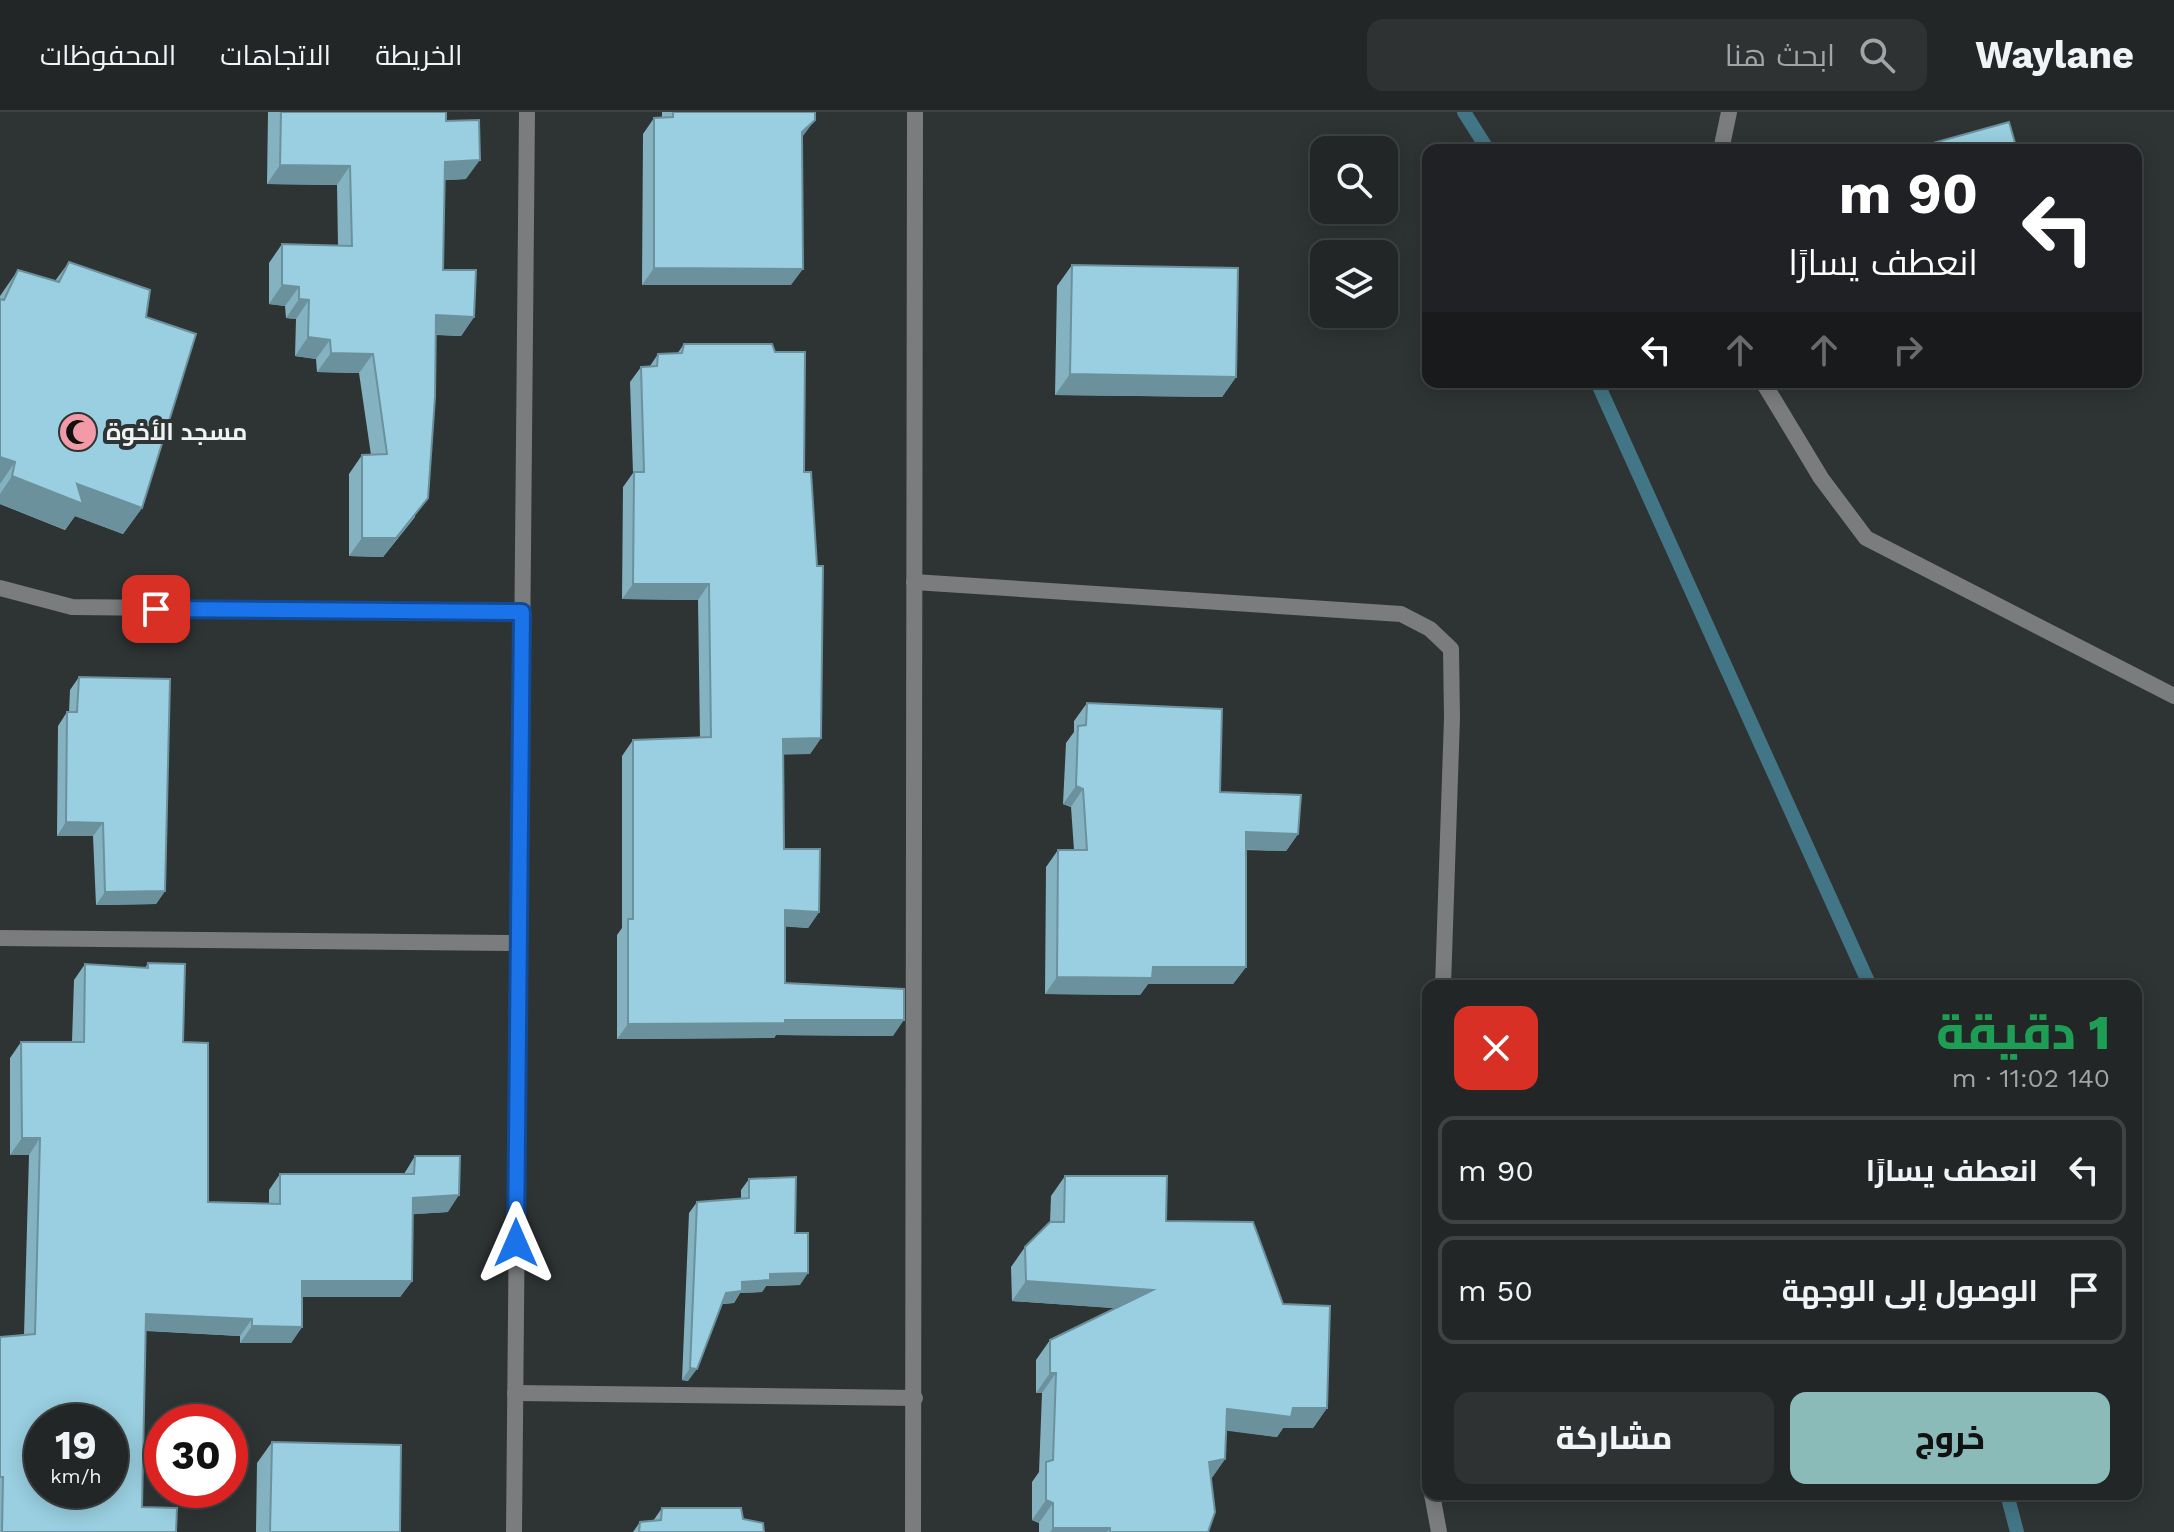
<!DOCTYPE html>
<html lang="ar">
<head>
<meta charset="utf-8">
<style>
  :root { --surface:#222627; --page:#2e3233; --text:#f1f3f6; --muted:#a2a5a7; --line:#3f4344; --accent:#8bbbb9 }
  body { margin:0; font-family:"Work Sans",Cairo,sans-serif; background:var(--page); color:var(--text); direction:rtl; height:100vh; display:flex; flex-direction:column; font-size:30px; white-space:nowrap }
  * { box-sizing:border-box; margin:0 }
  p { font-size:26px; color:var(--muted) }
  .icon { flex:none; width:44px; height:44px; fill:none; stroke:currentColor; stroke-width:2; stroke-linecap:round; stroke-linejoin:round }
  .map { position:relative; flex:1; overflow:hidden; direction:ltr }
  .drawer { position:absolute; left:1422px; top:868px; width:720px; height:520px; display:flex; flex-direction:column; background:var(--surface); border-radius:16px; box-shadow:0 4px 20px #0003,0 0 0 2px var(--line); direction:rtl }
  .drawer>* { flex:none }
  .top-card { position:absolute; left:1422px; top:32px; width:720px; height:244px; border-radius:16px; box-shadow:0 4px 20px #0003,0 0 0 2px var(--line); direction:rtl; background:#202124; color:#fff; overflow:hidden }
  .buttons { position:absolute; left:1310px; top:24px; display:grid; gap:16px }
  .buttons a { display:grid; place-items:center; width:88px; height:88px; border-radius:16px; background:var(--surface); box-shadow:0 4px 20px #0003,0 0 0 2px var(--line); font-size:40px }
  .speed { position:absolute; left:24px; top:1292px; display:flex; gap:16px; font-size:40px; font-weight:700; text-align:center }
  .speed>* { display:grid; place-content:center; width:104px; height:104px; border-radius:50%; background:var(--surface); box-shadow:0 4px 20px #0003,0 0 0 2px var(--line); line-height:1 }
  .speed small { font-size:20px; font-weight:400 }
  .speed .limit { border:12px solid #d22; background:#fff; color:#111 }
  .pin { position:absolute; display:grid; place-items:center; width:68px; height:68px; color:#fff; margin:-34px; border-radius:16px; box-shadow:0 4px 12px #0006 }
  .me { position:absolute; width:88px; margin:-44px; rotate:0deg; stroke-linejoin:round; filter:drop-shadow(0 0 6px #0008) }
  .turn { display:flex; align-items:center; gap:28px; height:168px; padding:0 32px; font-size:36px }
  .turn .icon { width:104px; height:104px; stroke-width:2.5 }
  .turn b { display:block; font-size:56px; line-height:68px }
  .lanes { display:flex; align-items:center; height:76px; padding:0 32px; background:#0003; justify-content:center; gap:40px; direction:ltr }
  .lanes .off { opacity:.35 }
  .round { display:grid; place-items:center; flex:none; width:84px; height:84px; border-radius:16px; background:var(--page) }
  .summary { display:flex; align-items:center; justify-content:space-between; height:136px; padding:0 32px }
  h1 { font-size:48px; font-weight:800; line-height:60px; color:#1e9e55 }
  .action { display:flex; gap:16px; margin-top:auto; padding:16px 32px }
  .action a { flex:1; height:92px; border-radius:16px; background:var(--accent); color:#111; font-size:32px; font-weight:800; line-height:92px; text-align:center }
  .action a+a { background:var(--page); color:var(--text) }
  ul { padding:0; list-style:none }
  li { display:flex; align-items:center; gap:24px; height:108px; margin:0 16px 12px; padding:0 16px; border:4px solid var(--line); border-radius:16px }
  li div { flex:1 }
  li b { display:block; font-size:30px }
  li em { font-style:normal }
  header { display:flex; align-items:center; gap:48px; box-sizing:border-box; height:112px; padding:0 40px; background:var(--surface); border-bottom:2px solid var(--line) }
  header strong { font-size:38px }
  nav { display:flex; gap:44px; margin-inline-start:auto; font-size:28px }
  .search { width:560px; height:72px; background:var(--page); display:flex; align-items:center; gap:20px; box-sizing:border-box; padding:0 28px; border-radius:16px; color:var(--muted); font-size:30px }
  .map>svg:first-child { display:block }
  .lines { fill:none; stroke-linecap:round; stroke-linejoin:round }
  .stream { stroke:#427585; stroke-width:14 }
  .minor { stroke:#7a7c7d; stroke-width:16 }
  .tertiary { stroke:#7a7c7d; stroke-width:16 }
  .wall { fill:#84b2c1 }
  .shaded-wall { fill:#6b919d }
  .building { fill:#99cfe0; stroke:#6b919d; stroke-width:2; fill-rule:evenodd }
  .route-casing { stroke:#114b97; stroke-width:20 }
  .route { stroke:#1a73e8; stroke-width:14 }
  .labels { text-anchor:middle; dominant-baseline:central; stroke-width:8; stroke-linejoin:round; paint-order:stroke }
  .poi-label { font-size:24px; font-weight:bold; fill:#eff3f4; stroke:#2e3334; text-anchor:start }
</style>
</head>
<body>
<header>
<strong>Waylane</strong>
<div class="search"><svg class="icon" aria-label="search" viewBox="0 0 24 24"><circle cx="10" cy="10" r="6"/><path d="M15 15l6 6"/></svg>ابحث هنا</div>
<nav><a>الخريطة</a><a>الاتجاهات</a><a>المحفوظات</a></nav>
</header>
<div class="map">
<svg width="2174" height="1420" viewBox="0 0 2174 1420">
  <rect width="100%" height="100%" fill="#2e3334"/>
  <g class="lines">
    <g class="stream">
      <path d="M 1464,0 L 1488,38"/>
      <path d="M 1597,270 L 1870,874"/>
      <path d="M 2007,1382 L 2017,1420"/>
    </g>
    <g class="minor">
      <path d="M 1721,38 L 1729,0"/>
      <path d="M 1763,270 L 1821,366 L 1866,426 L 2174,584"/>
      <path d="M 914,470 L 1401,502 L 1430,517 L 1451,537 L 1452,606 L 1443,874"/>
      <path d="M 0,476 L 72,495 L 522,500"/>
      <path d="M 0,826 L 519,831"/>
      <path d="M 515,1281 L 915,1286"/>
      <path d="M 1432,1382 L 1439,1420"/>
      <path d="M 514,1420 L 527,0"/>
    </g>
    <path class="tertiary" d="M 913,1420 L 915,0"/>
  </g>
  <g class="wall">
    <path d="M 268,0 L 446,0 L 446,9 L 466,67 L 445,68 L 443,158 L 474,205 L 461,224 L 436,223 L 415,405 L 383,445 L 349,444 L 349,362 L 362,343 L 371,343 L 359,261 L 317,260 L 316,247 L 295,244 L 296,207 L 286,206 L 285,194 L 269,192 L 269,151 L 282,132 L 338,134 L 337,73 L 267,72 Z"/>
    <path d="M 662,0 L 815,0 L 802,25 L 791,173 L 642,173 L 643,22 L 654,6 L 662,5 Z"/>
    <path d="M 69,150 L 146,205 L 142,396 L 123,422 L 75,404 L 65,418 L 0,392 L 0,184 L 18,158 L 55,169 Z"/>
    <path d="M 1072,153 L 1236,265 L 1222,285 L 1055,283 L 1057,174 Z"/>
    <path d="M 684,232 L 804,360 L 821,626 L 810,642 L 783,642 L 784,737 L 819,800 L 808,816 L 785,814 L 785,871 L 893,924 L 776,923 L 774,926 L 617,927 L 617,823 L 622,816 L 622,644 L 633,628 L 700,626 L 698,488 L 622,487 L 623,375 L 633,361 L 630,270 L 641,255 L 650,254 L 658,242 L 677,242 Z"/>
    <path d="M 79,565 L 165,779 L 156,792 L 96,793 L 93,724 L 57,724 L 58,614 L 67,600 L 69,600 L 70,578 Z"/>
    <path d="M 1087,591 L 1220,680 L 1298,722 L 1286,739 L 1246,738 L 1246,855 L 1233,872 L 1148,872 L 1140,883 L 1045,882 L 1046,755 L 1058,738 L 1074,738 L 1071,695 L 1063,692 L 1066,631 L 1074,620 L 1074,609 Z"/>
    <path d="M 148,851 L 183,930 L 208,1090 L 269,1092 L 269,1078 L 280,1062 L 404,1062 L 415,1044 L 448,1100 L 413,1102 L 412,1169 L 400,1185 L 302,1185 L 302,1215 L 291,1231 L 240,1231 L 240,1224 L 146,1219 L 142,1395 L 176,1420 L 0,1420 L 0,1225 L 24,1223 L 29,1043 L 10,1043 L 10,946 L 21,930 L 72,930 L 74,868 L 85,852 L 145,856 Z"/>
    <path d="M 1065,1064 L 1166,1109 L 1283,1192 L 1327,1296 L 1313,1316 L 1283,1316 L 1277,1325 L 1226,1318 L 1225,1347 L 1211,1367 L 1208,1420 L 1039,1420 L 1039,1411 L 1032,1408 L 1032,1370 L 1039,1360 L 1042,1281 L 1036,1281 L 1036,1248 L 1050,1228 L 1115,1196 L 1012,1189 L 1011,1155 L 1025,1135 L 1050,1110 L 1051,1084 Z"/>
    <path d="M 749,1067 L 795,1121 L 800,1173 L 766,1174 L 762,1180 L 740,1181 L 734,1191 L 722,1192 L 688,1269 L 682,1268 L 689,1101 L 697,1090 L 741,1087 L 741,1078 Z"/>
    <path d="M 272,1330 L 400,1420 L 256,1420 L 257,1351 Z"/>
    <path d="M 662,1396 L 743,1407 L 764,1420 L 633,1420 L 640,1410 L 653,1409 Z"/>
  </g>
  <g class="shaded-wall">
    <path d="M 815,8 L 803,24 L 791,36 L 802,20 Z"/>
    <path d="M 480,48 L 466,67 L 432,69 L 445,50 Z"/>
    <path d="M 280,53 L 350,54 L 337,73 L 267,72 Z"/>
    <path d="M 654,156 L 803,157 L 791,173 L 642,173 Z"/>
    <path d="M 282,173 L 299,175 L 285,194 L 269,192 Z"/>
    <path d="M 299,187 L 309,188 L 296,207 L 286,206 Z"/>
    <path d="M 436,203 L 474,205 L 461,224 L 423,222 Z"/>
    <path d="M 308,225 L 330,228 L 316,247 L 295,244 Z"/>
    <path d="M 331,241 L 373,242 L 359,261 L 317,260 Z"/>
    <path d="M 1070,262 L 1236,265 L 1222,285 L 1055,283 Z"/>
    <path d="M 0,345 L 15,350 L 0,372 Z"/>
    <path d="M 12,364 L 77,372 L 142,396 L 123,422 L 75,404 L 65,418 L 0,392 L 0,382 Z"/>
    <path d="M 428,386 L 383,445 L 349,444 L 362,426 Z"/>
    <path d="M 633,472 L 709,472 L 698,488 L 622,487 Z"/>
    <path d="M 821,626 L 810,642 L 772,643 L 783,627 Z"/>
    <path d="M 1076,674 L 1083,677 L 1071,695 L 1063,692 Z"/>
    <path d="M 66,710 L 103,711 L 93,724 L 57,724 Z"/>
    <path d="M 1246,720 L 1298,722 L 1286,739 L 1233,737 Z"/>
    <path d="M 165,779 L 156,792 L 96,793 L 105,780 Z"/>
    <path d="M 785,798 L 819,800 L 808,816 L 774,814 Z"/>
    <path d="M 1153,855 L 1246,855 L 1233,872 L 1148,872 L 1140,883 L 1045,882 L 1057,865 Z"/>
    <path d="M 785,908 L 904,908 L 893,924 L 776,923 L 774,926 L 617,927 L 628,912 Z"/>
    <path d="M 22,1026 L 40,1026 L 29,1043 L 10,1043 Z"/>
    <path d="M 459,1083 L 448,1100 L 402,1103 L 413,1086 Z"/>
    <path d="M 808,1161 L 800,1173 L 766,1174 L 762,1180 L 740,1181 L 734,1191 L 718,1192 L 726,1181 L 742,1170 L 770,1162 Z"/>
    <path d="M 302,1169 L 412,1169 L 400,1185 L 291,1185 Z"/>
    <path d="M 1026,1169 L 1153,1178 L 1139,1198 L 1012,1189 Z"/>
    <path d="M 146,1202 L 252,1207 L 240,1224 L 134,1218 Z"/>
    <path d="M 252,1214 L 302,1215 L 291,1231 L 240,1231 Z"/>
    <path d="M 690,1256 L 697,1257 L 688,1269 L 682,1268 Z"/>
    <path d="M 1050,1261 L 1056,1261 L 1042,1281 L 1036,1281 Z"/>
    <path d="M 1293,1296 L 1327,1296 L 1313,1316 L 1283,1316 L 1277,1325 L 1213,1317 L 1227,1297 Z"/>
    <path d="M 1225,1347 L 1211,1367 L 1209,1350 Z"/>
    <path d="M 1046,1388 L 1053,1391 L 1039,1411 L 1032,1408 Z"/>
    <path d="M 1053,1416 L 1110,1416 L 1107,1420 L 1050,1420 Z"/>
  </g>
  <g class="building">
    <path d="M 281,0 L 446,0 L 446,9 L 479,8 L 480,48 L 445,50 L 443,158 L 476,158 L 474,205 L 436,203 L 435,285 L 428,386 L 396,426 L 362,426 L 362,343 L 387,342 L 373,242 L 331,241 L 330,228 L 308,225 L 309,188 L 299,187 L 299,175 L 282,173 L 282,132 L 352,134 L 350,54 L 280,53 Z"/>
    <path d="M 673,0 L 815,0 L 815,8 L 802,20 L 803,157 L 654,156 L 654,6 L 673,5 Z"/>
    <path d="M 2009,10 L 2017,38 L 1908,38 Z"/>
    <path d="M 69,150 L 150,178 L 146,205 L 196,222 L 142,396 L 77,372 L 83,392 L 12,364 L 15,350 L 0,345 L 0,187 L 4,188 L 18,158 L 59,170 Z"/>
    <path d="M 1072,153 L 1238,156 L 1236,265 L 1070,262 Z"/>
    <path d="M 684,232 L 772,232 L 775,240 L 805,240 L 804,360 L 811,360 L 817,454 L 823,454 L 821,626 L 783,627 L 784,737 L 820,737 L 819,800 L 785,798 L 785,871 L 904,877 L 904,908 L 785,908 L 785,911 L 628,912 L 628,807 L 633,807 L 633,628 L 711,625 L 709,472 L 633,472 L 634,360 L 644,360 L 641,255 L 657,254 L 658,242 L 682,241 Z"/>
    <path d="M 79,565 L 170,567 L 165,779 L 105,780 L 103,711 L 66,710 L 67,600 L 77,600 Z"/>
    <path d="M 1087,591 L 1222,597 L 1220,680 L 1301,683 L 1298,722 L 1246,720 L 1246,855 L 1153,855 L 1152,866 L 1057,865 L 1058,738 L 1087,738 L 1083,677 L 1076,674 L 1078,614 L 1086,613 Z"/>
    <path d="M 148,851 L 185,852 L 183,930 L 208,931 L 208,1090 L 280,1092 L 280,1062 L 414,1062 L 415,1044 L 460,1044 L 459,1083 L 413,1086 L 412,1169 L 302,1169 L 302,1215 L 252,1214 L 252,1207 L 146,1202 L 142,1395 L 177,1396 L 176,1420 L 2,1420 L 3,1365 L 0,1365 L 0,1225 L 35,1222 L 40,1026 L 22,1026 L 21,930 L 84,930 L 85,852 L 148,856 ZM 42,1310 L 110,1310 L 110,1378 L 42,1378 Z"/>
    <path d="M 1065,1064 L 1167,1064 L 1166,1109 L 1253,1110 L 1283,1192 L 1330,1194 L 1327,1296 L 1293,1296 L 1291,1305 L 1227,1297 L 1225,1347 L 1209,1350 L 1215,1400 L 1208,1420 L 1110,1420 L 1110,1416 L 1053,1416 L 1053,1391 L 1046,1388 L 1046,1350 L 1053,1348 L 1056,1261 L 1050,1261 L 1050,1228 L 1153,1178 L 1026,1169 L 1025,1135 L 1050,1110 L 1064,1110 Z"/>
    <path d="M 796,1065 L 795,1121 L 808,1121 L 808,1161 L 770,1162 L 770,1168 L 742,1170 L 742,1179 L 726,1181 L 697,1257 L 690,1256 L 697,1090 L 749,1086 L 749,1067 Z"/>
    <path d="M 272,1330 L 401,1333 L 400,1420 L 270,1420 Z"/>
    <path d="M 662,1396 L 741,1396 L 743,1407 L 763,1411 L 764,1420 L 639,1420 L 640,1410 L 661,1408 Z"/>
  </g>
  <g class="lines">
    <defs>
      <path id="route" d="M 156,497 L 522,500 L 516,1131"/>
    </defs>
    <use href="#route" class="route-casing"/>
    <use href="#route" class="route"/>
  </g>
  <defs>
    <symbol id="mosque-disc" viewBox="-11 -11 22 22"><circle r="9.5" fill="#f39aa8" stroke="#2e3334"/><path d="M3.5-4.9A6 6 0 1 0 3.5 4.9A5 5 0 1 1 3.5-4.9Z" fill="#111"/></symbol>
  </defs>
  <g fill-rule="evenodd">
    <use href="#mosque-disc" x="56" y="298" width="44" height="44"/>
  </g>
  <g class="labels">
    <g class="poi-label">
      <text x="106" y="320">مسجد الأخوة</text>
    </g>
  </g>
</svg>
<div class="buttons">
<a><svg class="icon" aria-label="search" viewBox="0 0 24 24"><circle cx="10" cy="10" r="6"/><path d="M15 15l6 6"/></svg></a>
<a><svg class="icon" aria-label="layers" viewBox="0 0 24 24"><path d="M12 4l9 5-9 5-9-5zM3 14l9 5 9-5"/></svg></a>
</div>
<div class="speed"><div>19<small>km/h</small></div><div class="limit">30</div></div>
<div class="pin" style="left:156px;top:497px;background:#d93025"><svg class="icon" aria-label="arrive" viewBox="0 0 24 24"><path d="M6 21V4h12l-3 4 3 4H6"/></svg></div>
<svg class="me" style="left:516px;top:1131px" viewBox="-20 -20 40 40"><path d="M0-17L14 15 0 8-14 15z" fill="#1a73e8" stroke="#fff" stroke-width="4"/></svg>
<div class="top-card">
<div class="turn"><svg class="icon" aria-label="left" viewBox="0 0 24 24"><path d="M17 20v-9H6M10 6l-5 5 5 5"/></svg><div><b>90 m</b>انعطف يسارًا</div></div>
<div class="lanes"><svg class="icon" aria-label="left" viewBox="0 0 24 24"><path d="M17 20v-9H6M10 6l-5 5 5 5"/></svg><svg class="icon off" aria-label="ahead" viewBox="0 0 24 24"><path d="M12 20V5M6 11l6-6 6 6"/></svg><svg class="icon off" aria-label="ahead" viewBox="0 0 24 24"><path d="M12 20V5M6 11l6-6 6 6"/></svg><svg class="icon off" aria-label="right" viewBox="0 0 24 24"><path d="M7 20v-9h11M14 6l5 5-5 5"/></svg></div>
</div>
<section class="drawer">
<div class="summary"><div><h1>1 دقيقة</h1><p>140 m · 11:02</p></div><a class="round" style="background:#d93025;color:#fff"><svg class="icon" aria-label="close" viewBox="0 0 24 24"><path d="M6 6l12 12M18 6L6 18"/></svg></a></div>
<ul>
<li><svg class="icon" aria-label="left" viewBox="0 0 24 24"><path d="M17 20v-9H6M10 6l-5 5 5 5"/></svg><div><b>انعطف يسارًا</b></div><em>90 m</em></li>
<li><svg class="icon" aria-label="arrive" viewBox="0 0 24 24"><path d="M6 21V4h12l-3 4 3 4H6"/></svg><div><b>الوصول إلى الوجهة</b></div><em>50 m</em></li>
</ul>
<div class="action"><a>خروج</a><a>مشاركة</a></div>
</section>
</div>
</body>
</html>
